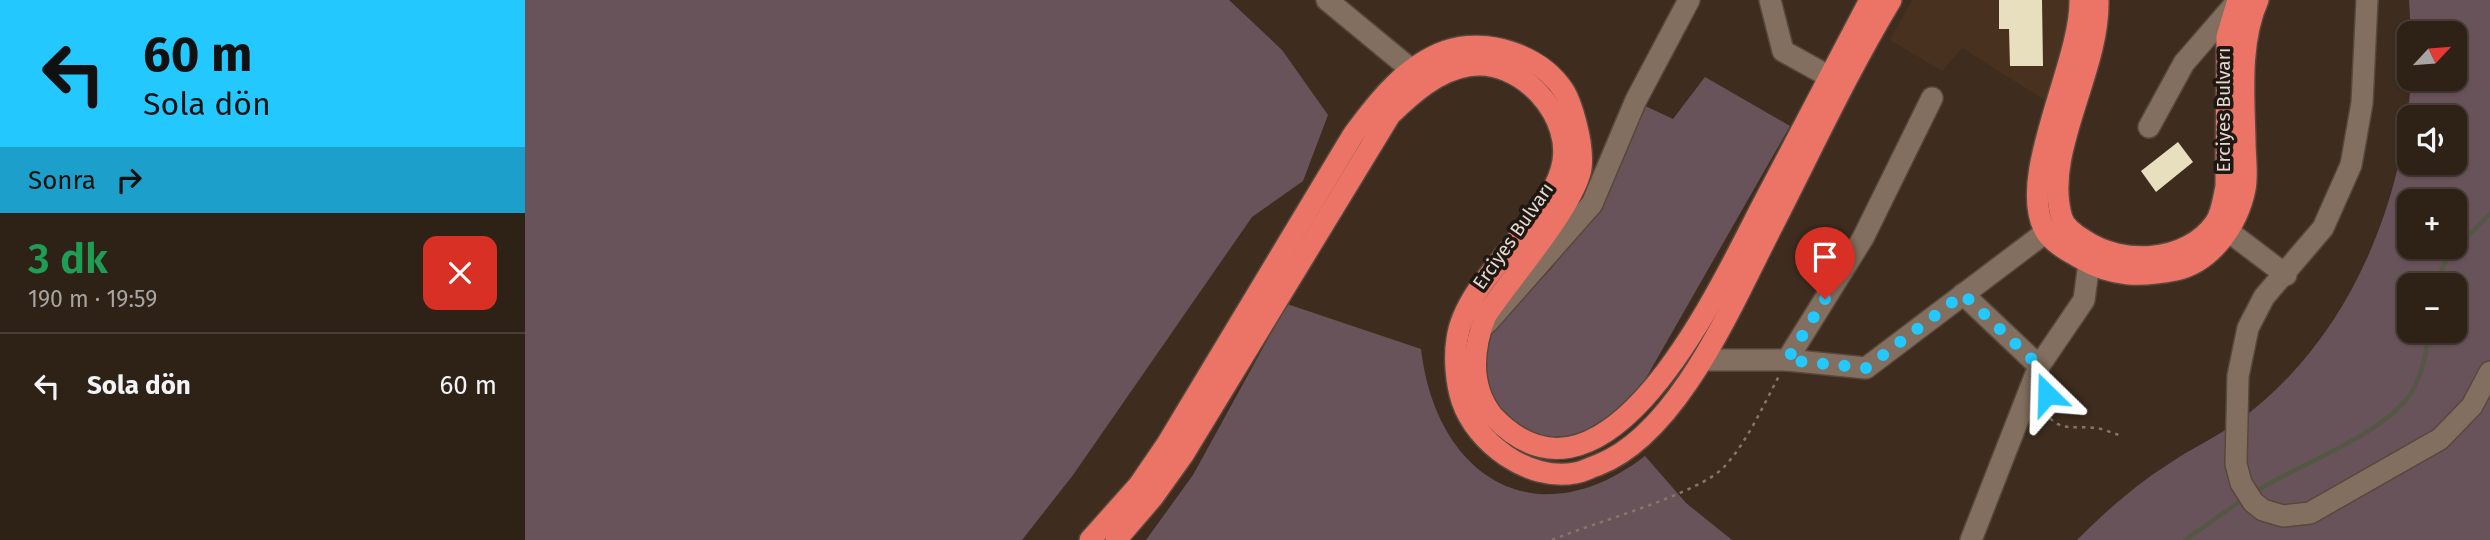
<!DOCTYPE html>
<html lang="tr">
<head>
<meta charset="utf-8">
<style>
  :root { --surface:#2e2217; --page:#362a20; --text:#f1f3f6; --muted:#a7a4a1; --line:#493f36 }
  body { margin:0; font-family:"Fira Sans",sans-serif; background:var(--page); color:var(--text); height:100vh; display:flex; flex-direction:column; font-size:26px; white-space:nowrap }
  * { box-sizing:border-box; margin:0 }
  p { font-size:23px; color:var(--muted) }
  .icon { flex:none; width:38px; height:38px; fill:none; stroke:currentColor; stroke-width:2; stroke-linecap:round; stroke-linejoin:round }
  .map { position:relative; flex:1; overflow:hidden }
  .drawer { display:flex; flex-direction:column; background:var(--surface); width:525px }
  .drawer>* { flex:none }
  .top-card { background:#23c9fe; color:#111; overflow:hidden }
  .needle { width:46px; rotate:64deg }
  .buttons { position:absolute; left:1872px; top:21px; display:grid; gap:14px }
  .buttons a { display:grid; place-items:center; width:70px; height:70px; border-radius:14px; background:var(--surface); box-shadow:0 2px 5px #0004,0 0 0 2px var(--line); font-size:35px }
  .pin { position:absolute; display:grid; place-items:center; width:60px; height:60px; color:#fff; margin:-72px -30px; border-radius:50% 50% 50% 0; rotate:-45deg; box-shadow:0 0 7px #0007 }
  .pin .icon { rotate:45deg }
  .me { position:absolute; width:77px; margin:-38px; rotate:338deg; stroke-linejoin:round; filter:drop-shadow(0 0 5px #0008) }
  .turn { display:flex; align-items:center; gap:24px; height:147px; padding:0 28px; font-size:32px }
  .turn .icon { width:91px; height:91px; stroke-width:2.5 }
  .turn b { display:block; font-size:49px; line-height:60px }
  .then { display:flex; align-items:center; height:66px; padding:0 28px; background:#0003; gap:14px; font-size:26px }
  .round { display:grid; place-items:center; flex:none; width:74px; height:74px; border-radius:14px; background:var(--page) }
  .overview { display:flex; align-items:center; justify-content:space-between; height:119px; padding:0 28px }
  h1 { font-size:42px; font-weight:600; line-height:52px; color:#1e9e55 }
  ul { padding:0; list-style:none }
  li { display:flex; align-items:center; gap:21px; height:105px; padding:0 28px; border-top:2px solid var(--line) }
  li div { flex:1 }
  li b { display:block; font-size:26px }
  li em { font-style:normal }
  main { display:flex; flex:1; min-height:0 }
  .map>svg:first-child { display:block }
  .built { fill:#48311e }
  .green { fill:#69535b; fill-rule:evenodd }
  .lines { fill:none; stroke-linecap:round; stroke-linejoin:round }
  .stream { stroke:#545744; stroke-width:4.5 }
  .building { fill:#e8dfbe }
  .minor-casing { stroke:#57483c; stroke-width:24 }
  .highway-casing { stroke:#57483c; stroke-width:24 }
  .path { stroke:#85766b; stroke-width:2.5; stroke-dasharray:3.5 5; stroke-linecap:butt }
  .minor { stroke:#826f5f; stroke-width:21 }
  .highway { stroke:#eb7467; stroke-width:21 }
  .route { stroke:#23c9fe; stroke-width:12; stroke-dasharray:0 21.6 }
  .labels { text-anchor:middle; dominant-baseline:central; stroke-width:7; stroke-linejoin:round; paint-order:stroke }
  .street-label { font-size:19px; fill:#e5d9d1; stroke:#1f1711 }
</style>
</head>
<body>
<main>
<section class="drawer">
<div class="top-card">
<div class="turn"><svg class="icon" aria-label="left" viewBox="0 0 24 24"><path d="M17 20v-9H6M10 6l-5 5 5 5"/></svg><div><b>60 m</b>Sola dön</div></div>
<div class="then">Sonra<svg class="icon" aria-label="right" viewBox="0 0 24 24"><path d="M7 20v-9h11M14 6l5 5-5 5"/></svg></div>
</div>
<div class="overview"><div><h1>3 dk</h1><p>190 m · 19:59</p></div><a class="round" style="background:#d93025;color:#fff"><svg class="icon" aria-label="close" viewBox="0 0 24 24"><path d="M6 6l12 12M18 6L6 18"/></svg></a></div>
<ul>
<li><svg class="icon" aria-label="left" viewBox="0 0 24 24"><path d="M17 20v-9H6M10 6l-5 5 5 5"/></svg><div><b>Sola dön</b></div><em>60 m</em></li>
</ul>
</section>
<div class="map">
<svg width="1965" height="540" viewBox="0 0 1965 540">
  <rect width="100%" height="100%" fill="#3e2d1f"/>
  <path class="built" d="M 1387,0 L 1547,0 L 1546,22 L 1523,102 L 1437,48 L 1417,71 L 1365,40 Z"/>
  <g class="green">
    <path d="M 0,0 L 704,0 L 757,50 L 803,115 L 778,181 L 727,217 L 548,475 L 497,540 L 0,540 Z"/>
    <path d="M 1884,0 L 1965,0 L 1965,540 L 1552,540 C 1580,512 1609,486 1642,465 C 1665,449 1692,437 1715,420 C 1821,342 1878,208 1886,79 L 1930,79 L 1930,33 L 1886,33 ZM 1885,117 L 1930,117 L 1930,163 L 1885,163 ZM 1885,201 L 1930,201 L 1930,247 L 1885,247 ZM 1885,285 L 1930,285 L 1930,331 L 1885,331 Z"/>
    <path d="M 1180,77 L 1265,126 L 1117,385 L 1099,408 L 1052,435 L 1016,438 L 978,417 L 958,378 L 963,333 L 1026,269 L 1057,228 L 1116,104 L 1148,119 Z"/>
    <path d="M 762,304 L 896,349 C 911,477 1011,540 1120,456 L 1161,503 L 1207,540 L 621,540 L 668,475 Z"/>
  </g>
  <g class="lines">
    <g class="stream">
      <path d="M 1910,285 L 1923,256 L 1965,214"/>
      <path d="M 1730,492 C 1773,464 1859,435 1886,393 C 1898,374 1901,352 1904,331"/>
      <path d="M 1660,540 L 1720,498"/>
    </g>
  </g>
  <g class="building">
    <path d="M 1474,0 L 1517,0 L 1518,66 L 1485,66 L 1484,29 L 1474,29 Z"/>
    <path d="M 1653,142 L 1668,162 L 1631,192 L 1616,171 Z"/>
  </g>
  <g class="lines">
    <defs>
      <g id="minor">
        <path d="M 802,0 L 888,71"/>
        <path d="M 1245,0 L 1258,51 L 1305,77"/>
        <path d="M 1842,0 L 1837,103 L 1826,165 L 1798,228 L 1739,297 L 1723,328 L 1713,376 L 1711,464 L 1716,483 L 1728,502 L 1738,510 L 1758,516 L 1785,513 L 1915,439 L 1947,406 L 1965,372"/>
        <path d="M 1624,127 L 1659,63 L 1711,3"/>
        <path d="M 1703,231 L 1761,275"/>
        <path d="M 1438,294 L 1514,366"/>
        <path d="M 962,323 L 1067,204 L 1111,100 L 1164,0"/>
        <path d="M 1178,360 L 1262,360 L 1341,368 L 1521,232"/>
        <path d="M 1262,360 L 1338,238 L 1407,98"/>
        <path d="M 1446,540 L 1514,366 L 1559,300 L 1564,263"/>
      </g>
      <g id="highway">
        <path d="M 1555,0 C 1556,64 1489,180 1521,232 C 1529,244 1543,251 1555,258 C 1587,277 1616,277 1651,270 C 1687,262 1713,224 1720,189 C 1723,174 1720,157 1720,141 C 1719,96 1714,42 1733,0"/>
        <path d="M 1573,0 C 1575,71 1517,153 1537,218 C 1540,228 1551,235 1559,240 C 1597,266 1662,263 1690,223 C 1697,213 1698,199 1701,187 L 1702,37 L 1713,0"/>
        <path d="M 565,540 L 614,485 L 642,444 L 828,135 C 852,102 881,65 921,51 C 961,37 1016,55 1039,91 C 1047,104 1051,122 1054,136 C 1056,147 1058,163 1055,173 C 1044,212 986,278 961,315 C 948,347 944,385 967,415 C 1082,540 1198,280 1239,202 C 1274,135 1310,67 1345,0"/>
        <path d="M 591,540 L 628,497 L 658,455 L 865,115 C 887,94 912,71 943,66 C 995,56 1052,118 1036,170 C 1019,228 940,280 932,339 C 929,358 931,383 937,401 C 951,443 1004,482 1050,473 C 1058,472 1066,467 1073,465 C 1154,434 1209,300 1247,227 C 1286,151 1322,73 1366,0"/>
      </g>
    </defs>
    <use href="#minor" class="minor-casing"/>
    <use href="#highway" class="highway-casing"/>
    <g class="path">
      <path d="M 1522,394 L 1522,414 C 1534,433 1553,425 1571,428 C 1579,429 1587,433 1594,435"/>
      <path d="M 1027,540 C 1067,523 1174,494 1199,467 C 1222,442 1238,406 1254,376"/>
    </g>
    <use href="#minor" class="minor"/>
    <use href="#highway" class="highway"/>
  </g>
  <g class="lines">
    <path class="route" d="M 1300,299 L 1262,360 L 1341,368 L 1438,294 L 1514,366 L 1522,394"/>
  </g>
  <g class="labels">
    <g class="street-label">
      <text transform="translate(1698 110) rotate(-90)">Erciyes Bulvarı</text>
      <text transform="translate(988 236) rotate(-55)">Erciyes Bulvarı</text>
    </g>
  </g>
</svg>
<div class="buttons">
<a><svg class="needle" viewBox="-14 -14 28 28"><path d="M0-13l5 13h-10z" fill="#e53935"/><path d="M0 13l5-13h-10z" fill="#a7a4a1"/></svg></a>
<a><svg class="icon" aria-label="sound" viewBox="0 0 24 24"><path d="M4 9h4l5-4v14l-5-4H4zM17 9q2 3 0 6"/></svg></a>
<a>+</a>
<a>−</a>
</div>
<div class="pin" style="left:1300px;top:299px;background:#d93025"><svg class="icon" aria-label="arrive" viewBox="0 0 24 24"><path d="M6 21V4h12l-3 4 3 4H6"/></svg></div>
<svg class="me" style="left:1522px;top:394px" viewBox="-20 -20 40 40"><path d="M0-17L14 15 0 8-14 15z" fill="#23c9fe" stroke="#fff" stroke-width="4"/></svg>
</div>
</main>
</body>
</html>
